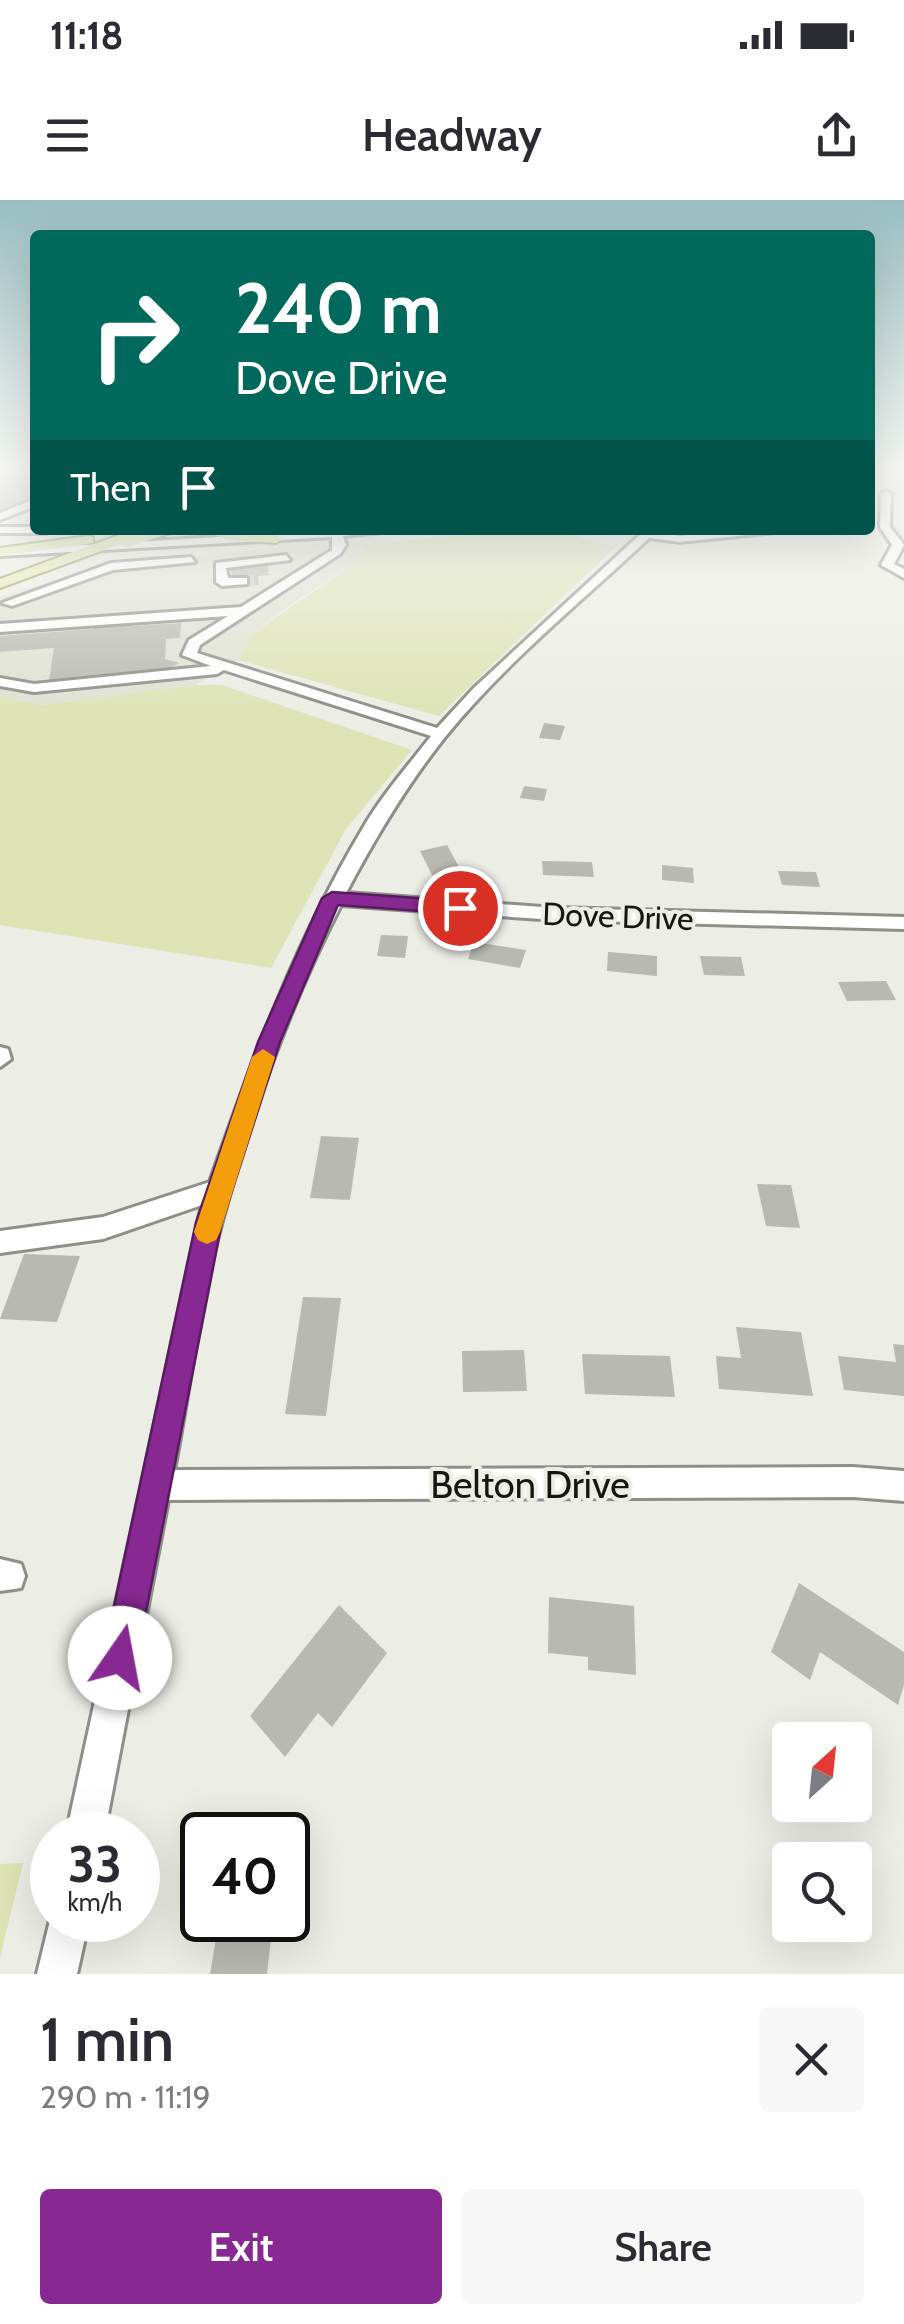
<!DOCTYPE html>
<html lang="en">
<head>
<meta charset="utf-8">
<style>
  :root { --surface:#fff; --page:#f7f7f7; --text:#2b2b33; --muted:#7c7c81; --accent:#882993 }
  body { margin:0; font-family:Cabin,sans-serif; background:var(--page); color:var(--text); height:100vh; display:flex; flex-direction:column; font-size:38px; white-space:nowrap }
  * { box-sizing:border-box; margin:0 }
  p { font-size:32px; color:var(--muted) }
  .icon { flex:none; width:55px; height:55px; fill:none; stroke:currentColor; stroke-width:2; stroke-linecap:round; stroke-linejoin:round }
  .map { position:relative; height:1774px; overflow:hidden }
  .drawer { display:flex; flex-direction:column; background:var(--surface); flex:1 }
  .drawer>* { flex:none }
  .hud { position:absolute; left:30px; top:30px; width:845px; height:305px; border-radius:10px; box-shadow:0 10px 40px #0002; background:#00695c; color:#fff; overflow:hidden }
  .needle { width:65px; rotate:27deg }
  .fabs { position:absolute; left:772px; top:1522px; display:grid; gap:20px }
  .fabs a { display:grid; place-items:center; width:100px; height:100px; border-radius:10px; background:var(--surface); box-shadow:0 10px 40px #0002; font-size:50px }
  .speed { position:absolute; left:30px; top:1612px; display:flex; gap:20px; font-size:50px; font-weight:700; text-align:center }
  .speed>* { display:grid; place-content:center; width:130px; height:130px; border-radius:50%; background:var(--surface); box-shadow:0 10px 40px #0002; line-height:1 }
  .speed small { font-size:25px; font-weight:400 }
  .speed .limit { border:5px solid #111; border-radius:15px; background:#fff; color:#111 }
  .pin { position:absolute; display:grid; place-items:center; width:85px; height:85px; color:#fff; margin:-42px; border:5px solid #fff; border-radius:50%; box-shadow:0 2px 10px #0007 }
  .me { position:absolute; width:110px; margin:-55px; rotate:12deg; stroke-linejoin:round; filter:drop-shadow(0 0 8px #0008) }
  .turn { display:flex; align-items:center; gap:35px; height:210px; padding:0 40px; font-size:45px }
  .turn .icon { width:130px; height:130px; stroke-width:2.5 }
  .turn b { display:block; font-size:70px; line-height:85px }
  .then { display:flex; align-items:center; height:95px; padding:0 40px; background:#0003; gap:20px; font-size:38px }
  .round { display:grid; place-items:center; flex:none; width:105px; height:105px; border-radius:10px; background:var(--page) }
  .head { display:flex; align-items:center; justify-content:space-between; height:170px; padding:0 40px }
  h1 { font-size:60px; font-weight:600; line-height:75px }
  .cta { display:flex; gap:20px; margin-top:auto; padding:20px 40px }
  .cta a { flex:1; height:115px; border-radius:10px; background:var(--accent); color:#fff; font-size:40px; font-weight:600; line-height:115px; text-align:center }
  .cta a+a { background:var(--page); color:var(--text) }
  .status { display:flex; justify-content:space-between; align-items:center; height:70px; padding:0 50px; background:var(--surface); direction:ltr }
  .status svg { height:28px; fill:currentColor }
  header { display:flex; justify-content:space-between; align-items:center; height:130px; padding:0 40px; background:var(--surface); font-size:45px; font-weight:600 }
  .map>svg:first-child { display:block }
  .built { fill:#dfe1d3 }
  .green { fill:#dde3b5 }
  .building { fill:#b8b9b2 }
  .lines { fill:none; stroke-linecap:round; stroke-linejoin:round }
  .minor-tunnel { stroke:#cccdc6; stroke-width:11; stroke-dasharray:11 5; stroke-linecap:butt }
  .minor-casing { stroke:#8e8f89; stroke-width:6 }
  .major-casing { stroke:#919759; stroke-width:4 }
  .minor { fill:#fff; fill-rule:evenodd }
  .major { fill:#e5eab2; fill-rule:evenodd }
  .route { fill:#882993; stroke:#581b60; stroke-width:2.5 }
  .slow { fill:#f59e0b }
  .labels { text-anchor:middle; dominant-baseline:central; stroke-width:8; stroke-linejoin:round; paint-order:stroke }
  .street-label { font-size:32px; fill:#161714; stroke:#ecede5 }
  .near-street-label { font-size:38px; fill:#161714; stroke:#ecede5 }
</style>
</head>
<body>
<div class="status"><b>11:18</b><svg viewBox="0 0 49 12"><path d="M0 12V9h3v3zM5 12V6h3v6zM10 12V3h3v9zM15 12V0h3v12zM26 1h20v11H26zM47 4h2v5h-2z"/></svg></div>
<header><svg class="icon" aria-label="menu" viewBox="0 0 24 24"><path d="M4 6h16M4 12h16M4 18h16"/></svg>Headway<svg class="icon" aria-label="share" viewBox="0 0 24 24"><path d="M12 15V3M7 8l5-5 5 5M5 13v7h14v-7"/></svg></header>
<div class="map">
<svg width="904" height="1774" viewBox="0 0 904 1774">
  <rect width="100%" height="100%" fill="#ecede5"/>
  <path class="built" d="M 362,340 L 366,344 L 359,360 L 290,405 L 249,436 L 238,460 L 195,485 L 41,505 L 0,497 L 0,397 L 106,364 Z"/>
  <g class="green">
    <path d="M 528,330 L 555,330 L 615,347 L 439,516 L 238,460 L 249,436 L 359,360 L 366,344 Z"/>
    <path d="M 195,485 L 222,485 L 412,550 L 346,629 L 271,768 L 0,725 L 0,497 L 42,505 Z"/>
    <path d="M 23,1663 L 0,1758 L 0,1664 Z"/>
  </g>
  <g class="building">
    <path d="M 0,268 L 35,268 L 35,295 L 0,313 Z"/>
    <path d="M 268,364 L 269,375 L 258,376 L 259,385 L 243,386 L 242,377 L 232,377 L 231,366 Z"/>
    <path d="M 133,422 L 133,426 L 181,423 L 180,438 L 166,439 L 165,459 L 179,463 L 167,470 L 49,481 L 54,448 L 0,452 L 0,436 L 94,429 L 94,425 Z"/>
    <path d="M 544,523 L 565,526 L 560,540 L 539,538 Z"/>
    <path d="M 524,586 L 547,589 L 544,601 L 520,598 Z"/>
    <path d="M 447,645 L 460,669 L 432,675 L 420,651 Z"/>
    <path d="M 542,661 L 592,662 L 594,677 L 543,675 Z"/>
    <path d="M 662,665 L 693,668 L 694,683 L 662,680 Z"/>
    <path d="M 778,671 L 816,672 L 820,687 L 782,685 Z"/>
    <path d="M 381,735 L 408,736 L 405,758 L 377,756 Z"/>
    <path d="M 474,742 L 526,750 L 520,768 L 468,759 Z"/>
    <path d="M 608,752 L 657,756 L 657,776 L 607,771 Z"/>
    <path d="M 700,756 L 741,757 L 745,776 L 704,775 Z"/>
    <path d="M 886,781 L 896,800 L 847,801 L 838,782 Z"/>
    <path d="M 321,936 L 359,938 L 350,1000 L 310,998 Z"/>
    <path d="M 757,984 L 791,985 L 800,1028 L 766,1026 Z"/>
    <path d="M 24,1054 L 80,1056 L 57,1122 L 0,1119 Z"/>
    <path d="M 303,1097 L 341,1098 L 326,1216 L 285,1214 Z"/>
    <path d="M 736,1127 L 801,1132 L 813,1196 L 719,1189 L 716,1156 L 741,1158 Z"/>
    <path d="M 893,1144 L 904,1145 L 904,1196 L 844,1190 L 838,1156 L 896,1162 Z"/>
    <path d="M 524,1150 L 527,1191 L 463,1192 L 462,1151 Z"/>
    <path d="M 582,1154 L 670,1156 L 675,1197 L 585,1194 Z"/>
    <path d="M 799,1383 L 904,1452 L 904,1485 L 898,1505 L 820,1452 L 810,1480 L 771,1452 Z"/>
    <path d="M 549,1397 L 634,1406 L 636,1475 L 588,1470 L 588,1457 L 548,1453 Z"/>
    <path d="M 339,1405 L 387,1453 L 332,1527 L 318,1513 L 285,1557 L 250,1516 Z"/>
    <path d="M 219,1720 L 273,1720 L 267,1774 L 210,1774 Z"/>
  </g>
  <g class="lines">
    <path class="minor-tunnel" d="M 243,381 L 258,380"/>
    <defs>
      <g id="minor">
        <path d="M 886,291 L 891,294 L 890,327 L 904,345 L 894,364 L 904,369 L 904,378 L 881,365 L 892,345 L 880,327 L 881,294 Z"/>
        <path d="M 35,299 L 35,306 L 0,320 L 0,313 Z"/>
        <path d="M 0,327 L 35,327 L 35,330 L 52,330 L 46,333 L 0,333 Z"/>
        <path d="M 338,330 L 401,330 L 343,336 L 346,345 L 340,354 L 200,445 L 197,453 L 437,528 L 474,488 L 645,330 L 680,336 L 725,330 L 795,330 L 680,342 L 649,338 C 581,402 504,464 445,537 C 406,586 375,638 346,693 L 556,708 L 904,717 L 904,729 L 556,720 L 341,705 C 290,804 251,913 222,1021 C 200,1101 190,1187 174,1270 L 853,1267 L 904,1271 L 904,1301 L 853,1297 L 168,1300 L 104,1635 L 66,1635 L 202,1005 L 103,1039 L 0,1053 L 0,1031 L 103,1017 L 210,982 C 253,859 297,738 363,628 C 382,595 408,566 431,536 L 224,470 L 217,474 L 34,492 L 0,486 L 0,478 L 34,484 L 211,466 L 182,455 L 189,440 L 228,416 L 0,432 L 0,424 L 241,407 L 332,350 L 332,337 L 0,356 L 0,350 Z"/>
        <path d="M 286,355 L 290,360 L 226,368 L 228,378 L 247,378 L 247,384 L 222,386 L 216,382 L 216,363 Z"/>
        <path d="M 191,357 L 195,362 L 113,370 L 12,406 L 2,403 L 111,363 Z"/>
        <path d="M 0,847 L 8,849 L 11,859 L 0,867 Z"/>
        <path d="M 0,1359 L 21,1364 L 25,1376 L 21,1388 L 0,1391 Z"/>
        <path d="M 52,1712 L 52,1720 L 89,1720 L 77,1774 L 37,1774 Z"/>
      </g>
      <g id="major">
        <path d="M 132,330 L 180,330 L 127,347 L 120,344 L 0,388 L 0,379 Z"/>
        <path d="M 200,330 L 276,335 L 283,339 L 276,343 L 228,340 Z"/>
        <path d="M 88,336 L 93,337 L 93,343 L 0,356 L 0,348 Z"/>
      </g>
    </defs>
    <use href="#minor" class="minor-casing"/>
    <use href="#major" class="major-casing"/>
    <use href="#minor" class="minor"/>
    <use href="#major" class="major"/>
  </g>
  <linearGradient id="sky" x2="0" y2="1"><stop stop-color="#9abec1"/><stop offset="0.52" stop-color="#f6f7f3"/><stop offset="1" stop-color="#f6f7f3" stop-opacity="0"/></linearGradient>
  <rect width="904" height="516" fill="url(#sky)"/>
  <path class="route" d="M 332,692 L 460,701 L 470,708 L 460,714 L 338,705 L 280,842 L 222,1022 L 137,1458 L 132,1471 L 120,1476 L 108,1471 L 103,1458 L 196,1022 L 258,842 L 322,698 Z"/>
  <path class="slow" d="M 263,849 L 275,857 L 220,1032 L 216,1040 L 207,1044 L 198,1040 L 194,1032 L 252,857 Z"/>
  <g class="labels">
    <g class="street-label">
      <text transform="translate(618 716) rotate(2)">Dove Drive</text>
    </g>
    <g class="near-street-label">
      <text x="530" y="1284">Belton Drive</text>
    </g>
  </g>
</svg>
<div class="fabs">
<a><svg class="needle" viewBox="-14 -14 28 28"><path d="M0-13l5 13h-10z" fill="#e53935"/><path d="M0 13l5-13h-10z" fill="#7c7c81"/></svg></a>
<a><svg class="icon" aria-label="search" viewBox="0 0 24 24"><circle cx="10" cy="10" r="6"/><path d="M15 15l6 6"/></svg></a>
</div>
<div class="speed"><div>33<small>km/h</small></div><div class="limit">40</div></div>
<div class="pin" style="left:460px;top:708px;background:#d93025"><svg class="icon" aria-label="arrive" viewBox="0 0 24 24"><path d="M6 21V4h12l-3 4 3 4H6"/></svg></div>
<svg class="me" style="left:120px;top:1458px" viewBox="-20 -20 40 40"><circle r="19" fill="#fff"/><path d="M0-13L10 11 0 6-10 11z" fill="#882993"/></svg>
<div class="hud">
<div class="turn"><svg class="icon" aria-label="right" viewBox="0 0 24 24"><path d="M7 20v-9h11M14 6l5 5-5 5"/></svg><div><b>240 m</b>Dove Drive</div></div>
<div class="then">Then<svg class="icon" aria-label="arrive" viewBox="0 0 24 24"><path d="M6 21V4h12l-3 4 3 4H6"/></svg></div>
</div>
</div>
<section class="drawer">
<div class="head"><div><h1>1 min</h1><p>290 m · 11:19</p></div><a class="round"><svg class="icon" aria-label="close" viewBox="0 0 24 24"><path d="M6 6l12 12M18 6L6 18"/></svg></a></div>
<div class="cta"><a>Exit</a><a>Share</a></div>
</section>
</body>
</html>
